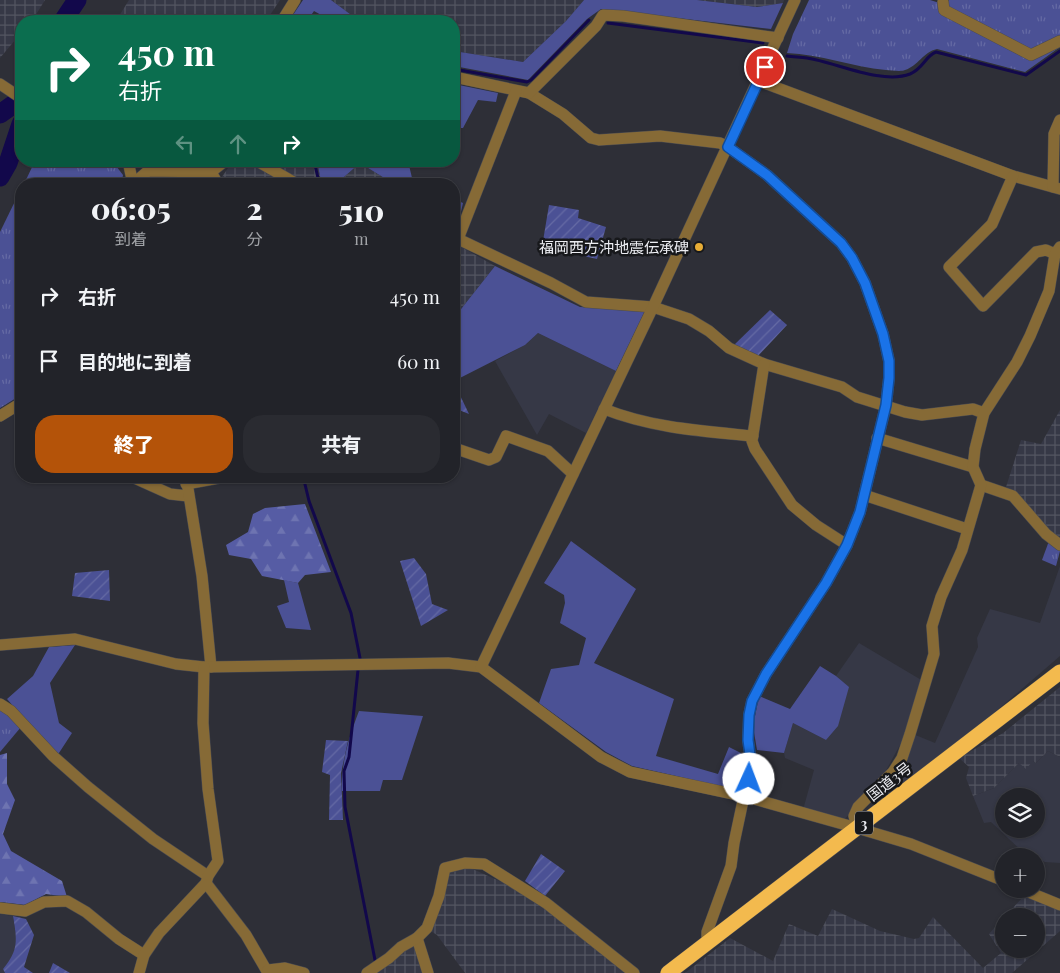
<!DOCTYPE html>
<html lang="ja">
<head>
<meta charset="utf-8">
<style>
  :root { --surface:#222329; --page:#2a2b31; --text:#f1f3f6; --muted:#a2a4a8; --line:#3f4046; --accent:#b45309 }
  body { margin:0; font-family:"Playfair Display","Noto Sans JP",serif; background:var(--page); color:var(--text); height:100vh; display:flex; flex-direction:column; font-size:19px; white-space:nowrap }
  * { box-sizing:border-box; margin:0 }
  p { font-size:16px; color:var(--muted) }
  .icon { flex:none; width:28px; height:28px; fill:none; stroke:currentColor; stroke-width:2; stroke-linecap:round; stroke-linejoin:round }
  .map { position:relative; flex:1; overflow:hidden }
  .details { position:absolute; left:15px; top:178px; width:445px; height:305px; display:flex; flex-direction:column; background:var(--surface); border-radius:20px; box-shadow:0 1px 4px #0004,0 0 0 1px var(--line) }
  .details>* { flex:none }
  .banner { position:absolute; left:15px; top:15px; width:445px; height:152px; border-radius:20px; box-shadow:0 1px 4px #0004,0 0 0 1px var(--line); background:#0b6e4f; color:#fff; overflow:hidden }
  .fabs { position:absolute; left:995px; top:788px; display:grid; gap:10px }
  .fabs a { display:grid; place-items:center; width:50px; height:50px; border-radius:50%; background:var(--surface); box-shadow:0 1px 4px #0004,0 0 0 1px var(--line); font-size:25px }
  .pin { position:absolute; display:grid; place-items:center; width:42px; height:42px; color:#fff; margin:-21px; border:2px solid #fff; border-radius:50%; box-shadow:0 1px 5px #0007 }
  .me { position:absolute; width:55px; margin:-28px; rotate:2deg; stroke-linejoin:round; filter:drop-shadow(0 0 4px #0008) }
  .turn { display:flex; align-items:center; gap:18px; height:105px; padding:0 20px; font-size:22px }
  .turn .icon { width:65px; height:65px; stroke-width:2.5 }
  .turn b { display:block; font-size:35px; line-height:42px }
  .lanes { display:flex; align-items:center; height:48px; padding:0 20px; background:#0003; justify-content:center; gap:25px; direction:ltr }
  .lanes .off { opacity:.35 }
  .eta { display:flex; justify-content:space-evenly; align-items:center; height:85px; text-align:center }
  .eta b { font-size:30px; font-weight:800; line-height:35px }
  .button { display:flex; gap:10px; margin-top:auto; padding:10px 20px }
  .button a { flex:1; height:58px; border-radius:20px; background:var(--accent); color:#fff; font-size:20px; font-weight:800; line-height:58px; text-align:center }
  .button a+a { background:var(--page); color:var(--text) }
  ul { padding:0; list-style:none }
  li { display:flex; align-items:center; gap:15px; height:65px; padding:0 20px }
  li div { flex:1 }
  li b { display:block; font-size:19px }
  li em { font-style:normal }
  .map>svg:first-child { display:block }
  .built { fill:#363846; fill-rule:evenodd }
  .industrial { fill:url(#industrial-grid) }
  .grass { fill:#4b5195 }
  .forest { fill:url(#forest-firs) }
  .park { fill:url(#park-tufts) }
  .garden { fill:url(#garden-furrows) }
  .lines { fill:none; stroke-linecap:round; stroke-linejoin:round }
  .stream { stroke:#12084b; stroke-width:3 }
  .river { stroke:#12084b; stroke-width:19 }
  .minor-casing { stroke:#494a51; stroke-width:12 }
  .highway-casing { stroke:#494a51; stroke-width:16 }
  .minor { stroke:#866a36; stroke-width:11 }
  .highway { stroke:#f3ba4e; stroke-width:15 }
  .route-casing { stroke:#114b97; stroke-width:12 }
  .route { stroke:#1a73e8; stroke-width:9 }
  .poi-dot { fill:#e6ac36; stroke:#17181b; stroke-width:2 }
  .labels { text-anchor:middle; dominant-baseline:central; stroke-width:5; stroke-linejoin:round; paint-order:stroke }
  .shield { fill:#17181b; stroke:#acadb2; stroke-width:1 }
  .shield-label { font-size:14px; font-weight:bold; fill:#ecedf2 }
  .poi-label { font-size:15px; fill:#ecedf2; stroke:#17181b; text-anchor:end }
  .street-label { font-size:15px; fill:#ecedf2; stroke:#17181b }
</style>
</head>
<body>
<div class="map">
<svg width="1060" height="973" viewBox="0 0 1060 973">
  <defs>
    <pattern id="industrial-grid" width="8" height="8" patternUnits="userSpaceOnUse" patternTransform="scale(1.25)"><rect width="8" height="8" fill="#363846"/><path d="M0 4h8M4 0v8" fill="none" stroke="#535561"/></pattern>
    <pattern id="forest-firs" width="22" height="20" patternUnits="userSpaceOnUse" patternTransform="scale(1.25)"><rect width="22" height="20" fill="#565ca4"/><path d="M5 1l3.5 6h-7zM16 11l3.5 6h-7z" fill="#6e74b1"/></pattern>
    <pattern id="park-tufts" width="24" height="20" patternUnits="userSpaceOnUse" patternTransform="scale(1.25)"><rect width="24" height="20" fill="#4b5195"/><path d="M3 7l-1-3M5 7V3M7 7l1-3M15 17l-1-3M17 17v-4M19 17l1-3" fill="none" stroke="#656aa4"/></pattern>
    <pattern id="garden-furrows" width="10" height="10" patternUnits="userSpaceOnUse" patternTransform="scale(1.25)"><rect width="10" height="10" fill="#4b5195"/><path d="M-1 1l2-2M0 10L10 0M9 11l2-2" fill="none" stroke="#656aa4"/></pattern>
  </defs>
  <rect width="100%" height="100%" fill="#2e2f37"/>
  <g class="built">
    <path d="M 538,333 L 616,371 L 586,433 L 549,414 L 537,435 L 495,361 L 525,345 Z"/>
    <path d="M 1060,566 L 1060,656 L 986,720 L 902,784 L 896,777 L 913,734 L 935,743 L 978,647 L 977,638 L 990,609 L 1040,623 Z"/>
    <path d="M 859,643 L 923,681 L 907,732 L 883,776 L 844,820 L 803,810 L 814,770 L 785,758 L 784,753 L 793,723 L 826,740 L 848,687 L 836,676 Z"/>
    <path d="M 1048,751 L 1060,757 L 1060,863 L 1045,862 L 1036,858 L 1036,856 L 1025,854 L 991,822 L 984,823 L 973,796 L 994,788 L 1019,763 L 1033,761 L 1036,763 ZM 1004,796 L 1036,796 L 1036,829 L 1004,829 Z"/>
    <path d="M 0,914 L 13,916 L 17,942 L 12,958 L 3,969 L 5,973 L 0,973 Z"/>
  </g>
  <g class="industrial">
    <path d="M 0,0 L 45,0 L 32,21 L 21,21 L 21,33 L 0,58 Z"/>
    <path d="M 129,0 L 280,0 L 266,21 L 116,21 Z"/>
    <path d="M 331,0 L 584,0 L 566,21 L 523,62 L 454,51 L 454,21 L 364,21 L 354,17 Z"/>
    <path d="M 697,0 L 784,0 L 783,3 L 757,7 Z"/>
    <path d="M 233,161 L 317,161 L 321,181 L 337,183 L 360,163 L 394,184 L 221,184 L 219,181 Z"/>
    <path d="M 454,243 L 495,266 L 454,318 Z"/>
    <path d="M 1060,410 L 1060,541 L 1006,487 L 1021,440 L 1041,444 Z"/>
    <path d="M 1060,687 L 1060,757 L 1048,751 L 1036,763 L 1033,761 L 1026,769 L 1019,763 L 994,788 L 973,796 L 966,778 L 969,767 L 959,758 L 1003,733 Z"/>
    <path d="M 468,867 L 515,888 L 547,908 L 625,971 L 623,973 L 465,973 L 437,935 L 429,930 L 450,871 Z"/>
    <path d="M 1026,894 L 1060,908 L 1060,931 L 1012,973 L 685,973 L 730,938 L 773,961 L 789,924 L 818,936 L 832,909 L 880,931 L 914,939 L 919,938 L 933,917 L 983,968 L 1001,953 L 989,934 L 1004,917 L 1004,949 L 1036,949 L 1036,916 L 1005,916 Z"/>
    <path d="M 414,943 L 424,973 L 375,973 Z"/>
  </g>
  <g class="grass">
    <path d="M 303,0 L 331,0 L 354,17 L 364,21 L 332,21 L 314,11 L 307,21 L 289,21 Z"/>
    <path d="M 584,0 L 697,0 L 757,7 L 783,3 L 771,29 L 601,9 L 587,19 L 528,80 L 454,66 L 454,51 L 523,62 L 566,21 Z"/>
    <path d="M 454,84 L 498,93 L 496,102 L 478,100 L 463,128 L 454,128 Z"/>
    <path d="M 160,161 L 216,161 L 213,165 L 160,163 Z"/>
    <path d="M 317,161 L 408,161 L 413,182 L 418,184 L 394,184 L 360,163 L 337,183 L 321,181 Z"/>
    <path d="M 454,199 L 463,203 L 460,216 L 454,217 Z"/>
    <path d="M 495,266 L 580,307 L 645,311 L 616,371 L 538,333 L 525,345 L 454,381 L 454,318 Z"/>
    <path d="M 571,541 L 636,589 L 594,663 L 674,699 L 656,756 L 718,774 L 729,747 L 741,753 L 742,785 L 737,790 L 632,766 L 606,752 L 539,703 L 551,669 L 579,665 L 586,638 L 560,623 L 565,603 L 564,595 L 544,583 Z"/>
    <path d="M 284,580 L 298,583 L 311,630 L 286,628 L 277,606 L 289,602 Z"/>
    <path d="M 75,645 L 50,683 L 59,723 L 72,733 L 57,756 L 7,699 L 33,676 L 49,647 Z"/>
    <path d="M 820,666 L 836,676 L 849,687 L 838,726 L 826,740 L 793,723 L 784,753 L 757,750 L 753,726 L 759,696 L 790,709 Z"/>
    <path d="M 359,711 L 423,716 L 402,780 L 383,780 L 380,791 L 342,791 C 341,762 349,737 359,711 Z"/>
  </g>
  <g class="forest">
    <path d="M 305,504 L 331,572 L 305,575 L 298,583 L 262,576 L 251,559 L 229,555 L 226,545 L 248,532 L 253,514 L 265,508 Z"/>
    <path d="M 7,753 L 7,784 L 15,800 L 3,834 L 11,851 L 62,881 L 67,897 L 46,894 L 25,905 L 0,902 L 0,755 Z"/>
  </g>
  <g class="park">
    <path d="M 809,0 L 930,0 L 946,5 L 949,0 L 1060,0 L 1060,47 L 1025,72 L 937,49 C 923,52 918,66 905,70 C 900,72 892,70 886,70 C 852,67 820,54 787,53 L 793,34 Z"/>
    <path d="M 35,161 L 110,161 L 113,162 L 123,175 L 122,180 L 118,184 L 24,184 Z"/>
    <path d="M 21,189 L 21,395 L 0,408 L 0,232 Z"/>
    <path d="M 1049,541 L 1060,551 L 1056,566 L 1042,560 Z"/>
    <path d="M 0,709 L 21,727 L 0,752 Z"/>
  </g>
  <g class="garden">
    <path d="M 549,205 L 579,210 L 578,218 L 606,227 L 597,259 L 542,247 Z"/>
    <path d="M 770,310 L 787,325 L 757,357 L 733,346 Z"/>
    <path d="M 454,389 L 457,389 L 469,414 L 454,408 Z"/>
    <path d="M 414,558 L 426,574 L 432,604 L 448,610 L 421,626 L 400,561 Z"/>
    <path d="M 109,570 L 110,601 L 72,596 L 75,573 Z"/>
    <path d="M 326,740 L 348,741 L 341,773 L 343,820 L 329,820 L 330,775 L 322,772 Z"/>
    <path d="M 541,854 L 565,871 L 545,896 L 525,881 Z"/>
    <path d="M 13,916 L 26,919 L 34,935 L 24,967 L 33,973 L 5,973 L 3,969 C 19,950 17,940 13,916 Z"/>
    <path d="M 53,963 L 70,973 L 49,973 Z"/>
  </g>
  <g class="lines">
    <g class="stream">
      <path d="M 608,23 L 763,43"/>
      <path d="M 787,56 C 793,57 800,57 807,58 C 835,62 882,85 910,74 C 924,68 925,56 936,52 L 1026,75 L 1060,51"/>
      <path d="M 454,69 L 527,82 L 531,80 L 589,20"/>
      <path d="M 314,161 L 319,182"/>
      <path d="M 303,476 L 309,501 L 351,613 L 360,658"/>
      <path d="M 358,670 L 349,757 L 344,771 L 345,807 L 375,960"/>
    </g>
    <g class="river">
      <path d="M 63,21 L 77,0"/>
      <path d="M 0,114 L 21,99"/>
      <path d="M 0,177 L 8,163 L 21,124"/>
    </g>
    <defs>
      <g id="minor">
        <path d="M 943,2 L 944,10 L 1031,55 L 1060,41"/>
        <path d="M 282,21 L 295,0"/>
        <path d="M 454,77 L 529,93 L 563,114 L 591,138 L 599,140 L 660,136 L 720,143 L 728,147 L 767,175 L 841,243 L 852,258 L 865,283 L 883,334 L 889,361 L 889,378 L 886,405 L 860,512 L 847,545 L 826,583 L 766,674 L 752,701 L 749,715 L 748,740 L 751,762 L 747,797"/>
        <path d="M 759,81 L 1013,176 L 1060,189"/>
        <path d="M 0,84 L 21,98"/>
        <path d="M 516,91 L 458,239 L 551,283 L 586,302 L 653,307 L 689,319 L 709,331 L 729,348 L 764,364 L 842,387 L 857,397 L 905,412 L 922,415 L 973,409 L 984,413"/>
        <path d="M 529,93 L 596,26 L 603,15 L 623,16 L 778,38"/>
        <path d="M 128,161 L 133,184"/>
        <path d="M 257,161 L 297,184"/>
        <path d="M 211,172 L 218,184"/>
        <path d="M 1013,176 L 992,224 L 949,267 L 983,306 L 1036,252 L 1046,250 L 1055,254"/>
        <path d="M 133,184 L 148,171 L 211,172 L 225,161"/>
        <path d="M 1053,187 L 1054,134 L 1060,120"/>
        <path d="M 764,364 L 752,441 L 755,449 L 792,505 L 816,525 L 847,545"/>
        <path d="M 604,409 C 652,428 702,431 753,436"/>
        <path d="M 0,416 L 21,403"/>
        <path d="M 877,438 L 973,467"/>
        <path d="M 454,448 L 489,460 L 496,457 L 506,436 L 548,451 L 573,474"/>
        <path d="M 130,476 L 170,494 L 188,496"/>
        <path d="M 186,476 L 202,576 L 211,667"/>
        <path d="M 186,484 L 230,476"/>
        <path d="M 981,485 L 1013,496 L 1046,534 L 1060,545"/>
        <path d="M 864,495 L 967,529"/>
        <path d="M 0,645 L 75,639 L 176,664 L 204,667 L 448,663 L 481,667 L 601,757 L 630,772 L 747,797 L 857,828 L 911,844 L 1004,881"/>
        <path d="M 481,667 L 653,307 L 795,0"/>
        <path d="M 0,704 L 11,711 L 53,756 L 88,787 L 153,839 L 208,876"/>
        <path d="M 857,828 L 854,816 L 858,807 L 893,772 L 902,758 L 910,734 L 934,654 L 932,626 L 941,597 L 962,550 L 981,485 L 973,467 L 975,449 L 984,413 L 1017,362 L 1030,336 L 1049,291 L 1055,254 L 1060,247"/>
        <path d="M 206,883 L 246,935 L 268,973"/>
        <path d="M 1021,889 L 1060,905"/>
        <path d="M 0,908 L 25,911 L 44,902 L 67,901 L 86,912 L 119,939 L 144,955"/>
        <path d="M 417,938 L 428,973"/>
        <path d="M 707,943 L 707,932 L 731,866 L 734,843 L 744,796"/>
        <path d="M 268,970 L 285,968 L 304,973"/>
        <path d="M 139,973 L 144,955 L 159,933 L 206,883 L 208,876 L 218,861 L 208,789 L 203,723 L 204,667"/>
        <path d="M 367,973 L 389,958 L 401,947 L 417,938 L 427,928 L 439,896 L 445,868 L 465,863 L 484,864 L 546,903 L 634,973"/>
      </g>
      <path id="highway" d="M 668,973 L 1060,672"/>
    </defs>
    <use href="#minor" class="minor-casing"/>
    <use href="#highway" class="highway-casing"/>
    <use href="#minor" class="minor"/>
    <use href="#highway" class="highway"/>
  </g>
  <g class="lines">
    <defs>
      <path id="route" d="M 749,779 L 751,762 L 748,740 L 749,715 L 752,701 L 766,674 L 826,583 L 847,545 L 860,512 L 886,405 L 889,378 L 889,361 L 883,334 L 865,283 L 852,258 L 841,243 L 767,175 L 728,147 L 765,67"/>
    </defs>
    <use href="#route" class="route-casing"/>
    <use href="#route" class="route"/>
  </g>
  <circle class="poi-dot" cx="699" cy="247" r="5"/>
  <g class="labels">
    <rect class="shield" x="855" y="811.5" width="18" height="23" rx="4"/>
    <g class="shield-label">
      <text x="864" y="823">3</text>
    </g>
    <g class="poi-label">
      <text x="689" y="247">福岡西方沖地震伝承碑</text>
    </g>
    <g class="street-label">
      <text transform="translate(889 781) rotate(-38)">国道3号</text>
    </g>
  </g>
</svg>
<div class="fabs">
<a><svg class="icon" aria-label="layers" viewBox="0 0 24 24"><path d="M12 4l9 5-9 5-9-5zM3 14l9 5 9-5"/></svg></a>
<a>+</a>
<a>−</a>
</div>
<div class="pin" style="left:765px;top:67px;background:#d93025"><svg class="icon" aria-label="arrive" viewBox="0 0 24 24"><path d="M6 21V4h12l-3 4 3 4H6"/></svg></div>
<svg class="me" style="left:749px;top:779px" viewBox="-20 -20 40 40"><circle r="19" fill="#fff"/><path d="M0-13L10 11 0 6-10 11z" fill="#1a73e8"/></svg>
<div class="banner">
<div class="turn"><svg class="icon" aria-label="right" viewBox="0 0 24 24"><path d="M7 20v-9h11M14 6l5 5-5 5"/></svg><div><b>450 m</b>右折</div></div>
<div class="lanes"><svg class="icon off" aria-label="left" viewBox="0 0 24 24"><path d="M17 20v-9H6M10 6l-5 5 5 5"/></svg><svg class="icon off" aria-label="ahead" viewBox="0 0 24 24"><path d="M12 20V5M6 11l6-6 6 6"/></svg><svg class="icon" aria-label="right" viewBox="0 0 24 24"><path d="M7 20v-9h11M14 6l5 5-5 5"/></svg></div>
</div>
<section class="details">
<div class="eta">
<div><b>06:05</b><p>到着</p></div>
<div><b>2</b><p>分</p></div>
<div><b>510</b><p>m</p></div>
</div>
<ul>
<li><svg class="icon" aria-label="right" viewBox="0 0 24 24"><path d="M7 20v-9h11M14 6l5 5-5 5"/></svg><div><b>右折</b></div><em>450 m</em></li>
<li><svg class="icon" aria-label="arrive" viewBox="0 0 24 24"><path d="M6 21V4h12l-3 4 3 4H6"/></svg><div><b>目的地に到着</b></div><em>60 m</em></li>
</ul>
<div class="button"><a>終了</a><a>共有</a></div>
</section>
</div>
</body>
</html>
